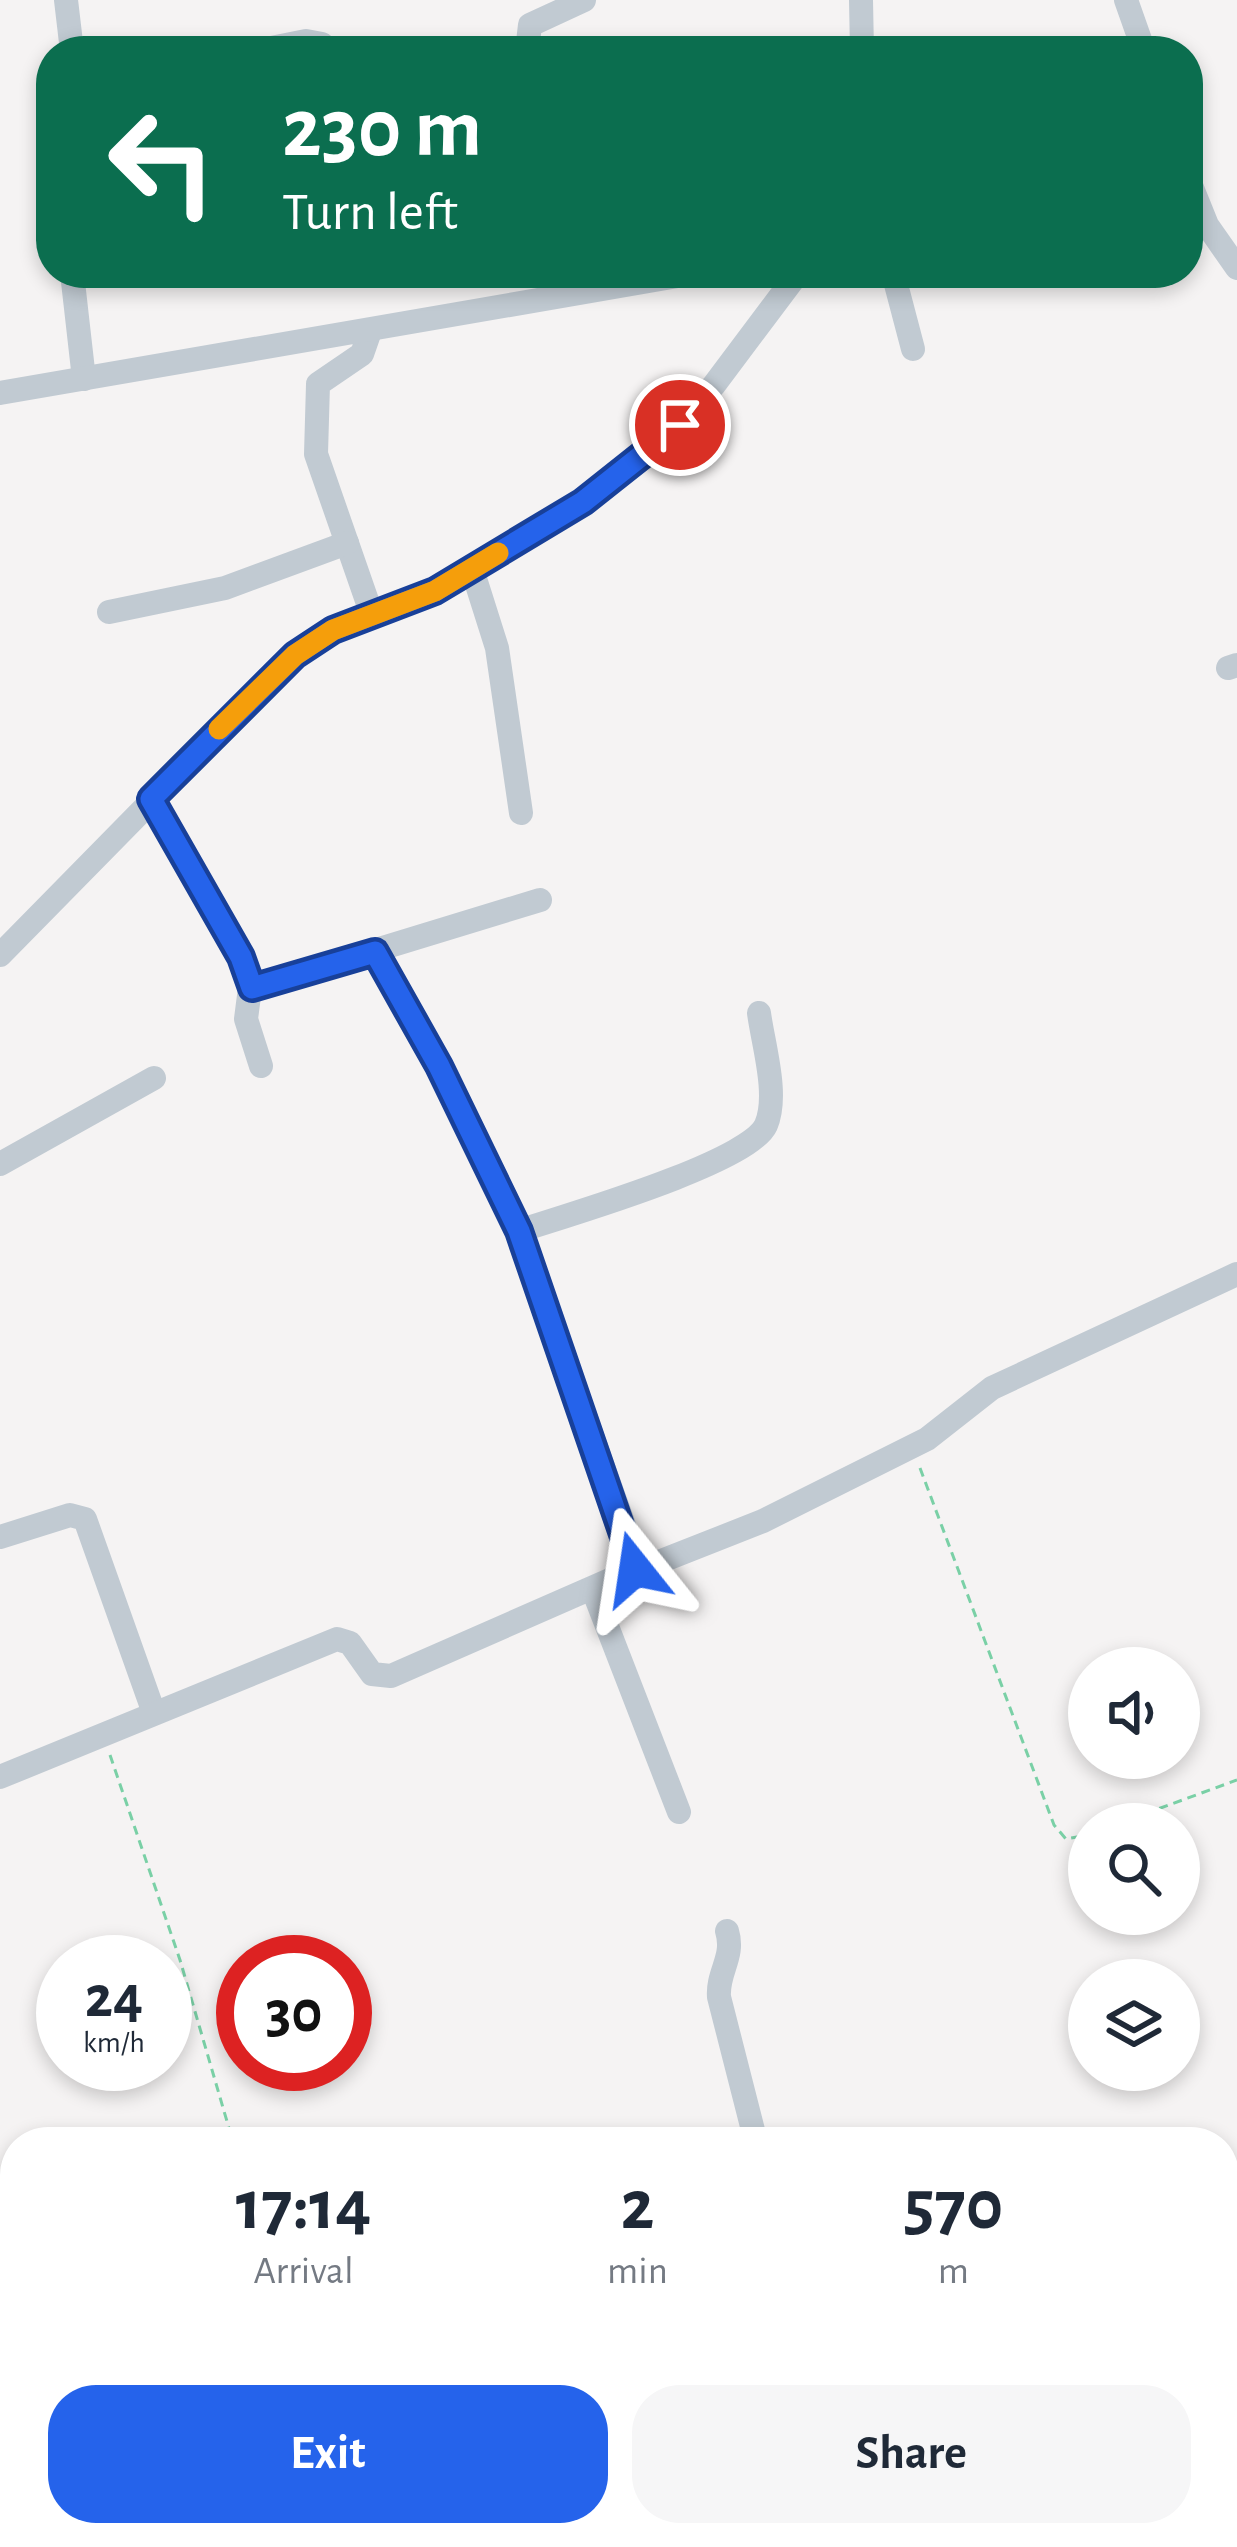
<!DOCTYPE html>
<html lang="en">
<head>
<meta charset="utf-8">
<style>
  :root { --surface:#fff; --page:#f6f6f7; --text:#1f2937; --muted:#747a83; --accent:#2563eb }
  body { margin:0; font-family:"Alegreya Sans",sans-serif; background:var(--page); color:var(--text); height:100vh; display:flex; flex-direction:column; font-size:45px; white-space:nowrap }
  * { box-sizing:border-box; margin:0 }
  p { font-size:39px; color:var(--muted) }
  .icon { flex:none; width:66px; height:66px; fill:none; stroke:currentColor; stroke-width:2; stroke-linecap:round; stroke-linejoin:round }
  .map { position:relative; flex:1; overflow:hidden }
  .sheet { position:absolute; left:0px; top:2127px; width:1239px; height:420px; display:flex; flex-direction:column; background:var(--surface); border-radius:48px 48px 0 0; box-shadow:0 6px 18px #0003 }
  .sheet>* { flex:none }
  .guide { position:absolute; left:36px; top:36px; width:1167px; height:252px; border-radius:48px; box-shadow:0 6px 18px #0003; background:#0b6e4f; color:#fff; overflow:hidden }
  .controls { position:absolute; left:1068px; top:1647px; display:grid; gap:24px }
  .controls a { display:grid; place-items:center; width:132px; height:132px; border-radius:50%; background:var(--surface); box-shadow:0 6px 18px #0003; font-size:60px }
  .speed { position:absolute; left:36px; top:1935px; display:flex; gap:24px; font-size:60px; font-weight:700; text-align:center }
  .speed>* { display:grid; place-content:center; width:156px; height:156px; border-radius:50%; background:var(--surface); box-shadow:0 6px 18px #0003; line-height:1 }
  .speed small { font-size:30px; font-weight:400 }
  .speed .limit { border:18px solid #d22; background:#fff; color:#111 }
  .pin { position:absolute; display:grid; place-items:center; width:102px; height:102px; color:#fff; margin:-51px; border:6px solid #fff; border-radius:50%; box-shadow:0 3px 12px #0007 }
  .me { position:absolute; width:132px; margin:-66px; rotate:345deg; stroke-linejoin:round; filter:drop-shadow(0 0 9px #0008) }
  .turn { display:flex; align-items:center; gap:42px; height:252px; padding:0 48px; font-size:54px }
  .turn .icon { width:156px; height:156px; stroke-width:2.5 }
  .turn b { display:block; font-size:84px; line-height:102px }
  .eta { display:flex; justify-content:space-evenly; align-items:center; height:204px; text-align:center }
  .eta b { font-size:72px; font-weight:700; line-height:84px }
  .cta { display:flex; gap:24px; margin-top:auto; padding:24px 48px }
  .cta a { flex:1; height:138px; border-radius:48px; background:var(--accent); color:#fff; font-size:48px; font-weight:700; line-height:138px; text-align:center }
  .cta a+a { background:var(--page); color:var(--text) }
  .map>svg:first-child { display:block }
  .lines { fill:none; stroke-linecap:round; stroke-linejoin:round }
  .path { stroke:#7ad0a6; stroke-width:3; stroke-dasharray:9 6; stroke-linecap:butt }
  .minor { stroke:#c1cad2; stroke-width:24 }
  .route-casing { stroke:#184099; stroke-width:30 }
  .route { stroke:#2563eb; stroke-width:21 }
  .slow { stroke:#f59e0b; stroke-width:21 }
</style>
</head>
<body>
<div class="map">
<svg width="1237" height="2547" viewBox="0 0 1237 2547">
  <rect width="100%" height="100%" fill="#f5f3f3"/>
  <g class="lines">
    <g class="path">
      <path d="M 920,1468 L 1054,1825 L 1066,1839 L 1089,1835"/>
      <path d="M 110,1755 L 180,1960 L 233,2142"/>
      <path d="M 1117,1824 L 1237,1780"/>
    </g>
    <g class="minor">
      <path d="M 66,0 L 72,51"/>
      <path d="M 861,0 L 862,51"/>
      <path d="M 1126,0 L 1144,51"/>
      <path d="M 256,51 L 306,41 L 322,44 L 327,51"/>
      <path d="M 527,51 L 530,25 L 584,0"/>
      <path d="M 1188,178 L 1207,225 L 1237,268"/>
      <path d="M 72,273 L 84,379"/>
      <path d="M 893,273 L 913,349"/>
      <path d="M 370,331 L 362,354 L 318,384 L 316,454 L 372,615"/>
      <path d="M 0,393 L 695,273"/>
      <path d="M 472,569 L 497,648 L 521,813"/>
      <path d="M 109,612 L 225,588 L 347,543"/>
      <path d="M 1228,668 L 1237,665"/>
      <path d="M 151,799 L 251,980 L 246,1019 L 261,1066"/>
      <path d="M 0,955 L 295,655 L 333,630 L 435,591 L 583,502 L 649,454 L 714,385 L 798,273"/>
      <path d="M 252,988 L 540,900"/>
      <path d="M 0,1164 L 154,1078"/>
      <path d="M 519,1231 C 564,1216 749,1163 766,1125 C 779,1095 763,1044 759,1013"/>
      <path d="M 0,1537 L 70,1515 L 85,1519 L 154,1713"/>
      <path d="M 631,1573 L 763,1521 L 927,1439 L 992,1388 L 1237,1274"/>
      <path d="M 593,1590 L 679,1812"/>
      <path d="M 0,1777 L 337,1639 L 350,1643 L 372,1674 L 391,1676 L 635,1569 L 635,1556 L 519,1231 L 439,1066 L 375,952"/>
      <path d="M 727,1931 C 735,1957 717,1972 719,1997 L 756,2142"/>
      <path d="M 1224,2280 L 1237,2276"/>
      <path d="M 1164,2532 L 1166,2547"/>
      <path d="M 24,2547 L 94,2532"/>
    </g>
  </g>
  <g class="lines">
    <defs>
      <path id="route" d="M 635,1569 L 519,1231 L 439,1066 L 375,952 L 252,988 L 241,957 L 151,799 L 295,655 L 333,630 L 435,591 L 583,502 L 680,425"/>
    </defs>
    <use href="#route" class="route-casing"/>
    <use href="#route" class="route"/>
    <path class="slow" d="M 219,729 L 295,655 L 333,630 L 435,591 L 498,553"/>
  </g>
</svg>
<div class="controls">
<a><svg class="icon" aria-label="sound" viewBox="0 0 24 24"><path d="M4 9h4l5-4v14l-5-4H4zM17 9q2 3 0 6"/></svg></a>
<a><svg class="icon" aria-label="search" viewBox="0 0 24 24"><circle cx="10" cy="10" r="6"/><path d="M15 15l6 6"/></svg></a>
<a><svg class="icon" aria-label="layers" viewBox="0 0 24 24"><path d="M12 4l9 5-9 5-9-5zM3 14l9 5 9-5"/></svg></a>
</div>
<div class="speed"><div>24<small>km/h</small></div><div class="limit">30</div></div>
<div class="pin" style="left:680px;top:425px;background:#d93025"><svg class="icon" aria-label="arrive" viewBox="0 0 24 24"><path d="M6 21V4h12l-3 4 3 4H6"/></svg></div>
<svg class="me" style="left:635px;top:1569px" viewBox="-20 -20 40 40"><path d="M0-17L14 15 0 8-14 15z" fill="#2563eb" stroke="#fff" stroke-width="4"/></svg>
<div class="guide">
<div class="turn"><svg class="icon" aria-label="left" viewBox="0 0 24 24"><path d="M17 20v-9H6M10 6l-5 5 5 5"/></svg><div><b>230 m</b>Turn left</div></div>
</div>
<section class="sheet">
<div class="eta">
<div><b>17:14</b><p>Arrival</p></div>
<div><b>2</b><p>min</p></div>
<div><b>570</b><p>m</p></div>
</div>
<div class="cta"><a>Exit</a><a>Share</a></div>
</section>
</div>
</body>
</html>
